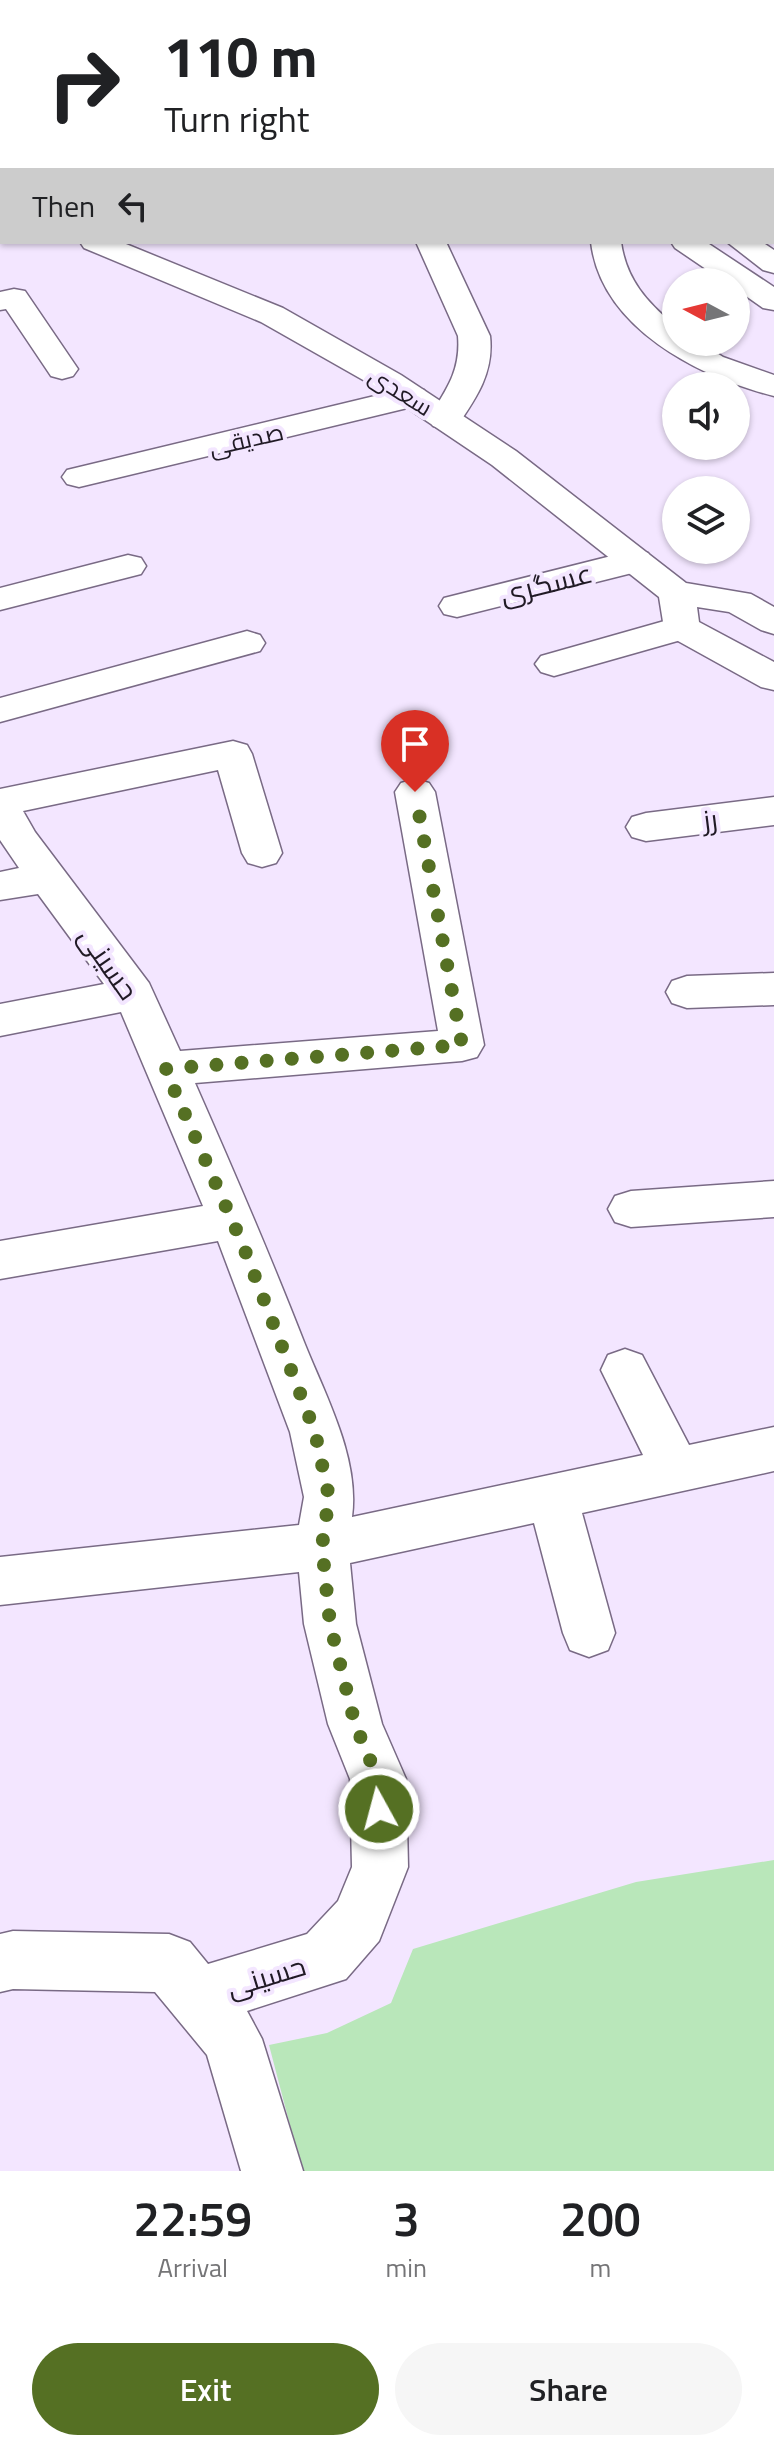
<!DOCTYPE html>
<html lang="en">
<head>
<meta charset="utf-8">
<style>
  :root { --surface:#fff; --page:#f6f6f6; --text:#202124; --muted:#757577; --accent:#557023 }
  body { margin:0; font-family:"Titillium Web",Cairo,sans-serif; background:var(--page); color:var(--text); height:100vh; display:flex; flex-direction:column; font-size:30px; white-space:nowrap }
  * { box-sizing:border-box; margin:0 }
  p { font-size:26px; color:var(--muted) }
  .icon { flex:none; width:44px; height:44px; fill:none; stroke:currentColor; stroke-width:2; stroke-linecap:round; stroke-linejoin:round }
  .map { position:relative; height:2171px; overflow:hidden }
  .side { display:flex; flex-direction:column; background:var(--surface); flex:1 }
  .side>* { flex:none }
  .guide { position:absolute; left:0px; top:0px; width:774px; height:244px; box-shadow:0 2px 6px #0004; background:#fff; color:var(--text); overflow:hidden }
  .needle { width:52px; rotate:277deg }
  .fabs { position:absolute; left:662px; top:268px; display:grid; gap:16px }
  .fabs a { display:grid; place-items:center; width:88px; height:88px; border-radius:50%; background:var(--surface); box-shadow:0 2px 6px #0004; font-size:40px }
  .pin { position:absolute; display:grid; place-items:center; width:68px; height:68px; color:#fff; margin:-82px -34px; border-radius:50% 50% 50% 0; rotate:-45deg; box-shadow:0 0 8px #0007 }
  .pin .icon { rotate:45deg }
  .me { position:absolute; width:88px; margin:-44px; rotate:353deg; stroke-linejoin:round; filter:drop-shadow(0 0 6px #0008) }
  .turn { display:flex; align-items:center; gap:28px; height:168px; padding:0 32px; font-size:36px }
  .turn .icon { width:104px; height:104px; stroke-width:2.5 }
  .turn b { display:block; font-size:56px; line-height:68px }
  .then { display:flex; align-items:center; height:76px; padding:0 32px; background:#0003; gap:16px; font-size:30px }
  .eta { display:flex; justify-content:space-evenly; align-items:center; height:136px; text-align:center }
  .eta b { font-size:48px; font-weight:600; line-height:56px }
  .primary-button { display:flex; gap:16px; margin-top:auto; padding:16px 32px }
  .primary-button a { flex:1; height:92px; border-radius:48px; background:var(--accent); color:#fff; font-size:32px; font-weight:600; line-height:92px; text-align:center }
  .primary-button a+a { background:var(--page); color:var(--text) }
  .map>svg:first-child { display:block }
  .green { fill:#b9e7ba }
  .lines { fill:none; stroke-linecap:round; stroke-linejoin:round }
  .street-casing { stroke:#796a85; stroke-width:3 }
  .secondary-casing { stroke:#796a85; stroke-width:3 }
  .street { fill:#fff; fill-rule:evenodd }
  .secondary { fill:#fff; fill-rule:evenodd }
  .route { stroke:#557023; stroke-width:14; stroke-dasharray:0 25.2 }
  .labels { text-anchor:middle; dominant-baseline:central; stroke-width:8; stroke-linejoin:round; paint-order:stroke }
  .far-street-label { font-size:24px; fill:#201a25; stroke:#f3e6ff }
  .street-label { font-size:28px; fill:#201a25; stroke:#f3e6ff }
</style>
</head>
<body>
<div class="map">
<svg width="774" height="2171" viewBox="0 0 774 2171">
  <rect width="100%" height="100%" fill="#f3e6ff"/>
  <path class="green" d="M 774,1860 L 774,2171 L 302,2171 L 269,2045 L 327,2033 L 391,2003 L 413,1949 L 636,1882 Z"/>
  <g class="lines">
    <defs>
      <g id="street">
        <path d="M 0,0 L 20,0 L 2,2 L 0,10 Z"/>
        <path d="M 461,0 L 491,0 L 460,2 Z"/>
        <path d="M 717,0 L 745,0 L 746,2 L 718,2 Z"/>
        <rect x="772" y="20" width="2" height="18"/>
        <rect x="772" y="117" width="2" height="18"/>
        <path d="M 0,119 L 2,119 L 2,137 L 0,136 Z"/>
        <path d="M 2,176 L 2,194 L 0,195 L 0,177 Z"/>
        <path d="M 416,242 L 446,242 L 490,336 C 494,372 477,397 457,426 L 445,429 L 433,426 L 428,419 C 446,390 461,371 458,336 Z"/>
        <path d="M 591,242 L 621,242 C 626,279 647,303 676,326 L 676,342 L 700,342 L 723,357 L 774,375 L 774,396 C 699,377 601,328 591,242 Z"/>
        <path d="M 14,289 L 25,291 L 78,369 L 73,376 L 62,379 L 51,376 L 6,309 L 0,310 L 0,292 Z"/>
        <path d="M 412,387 L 424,390 L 428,397 L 424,404 L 79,487 L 67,484 L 62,477 L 67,470 Z"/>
        <path d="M 635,550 L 648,553 L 653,561 L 648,569 L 457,617 L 444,614 L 439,606 L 444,598 Z"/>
        <path d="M 128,555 L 141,558 L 146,566 L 141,574 L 0,610 L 0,588 Z"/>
        <path d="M 682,616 L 695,620 L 700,628 L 695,636 L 554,676 L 541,672 L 535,664 L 541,656 Z"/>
        <path d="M 247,631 L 260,635 L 265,643 L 260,651 L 0,722 L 0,698 Z"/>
        <path d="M 233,741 L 247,745 L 252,754 L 282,853 L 276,863 L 262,867 L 248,863 L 242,853 L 218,770 L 23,811 L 35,832 L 149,983 L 180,1051 L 438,1031 L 395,792 L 401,783 L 415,779 L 429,783 L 435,792 L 484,1045 L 477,1057 L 462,1061 L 195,1083 C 233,1169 270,1255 304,1342 C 325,1395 360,1458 352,1517 L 643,1455 L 601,1370 L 608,1355 L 625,1349 L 642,1355 L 689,1445 L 774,1427 L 774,1471 L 582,1513 L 615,1633 L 608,1650 L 589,1657 L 570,1650 L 563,1633 L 534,1523 L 350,1563 L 356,1624 L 382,1724 L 406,1779 L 408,1867 L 379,1941 L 346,1979 L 247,2011 L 262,2039 L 303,2171 L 241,2171 L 207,2055 L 155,1992 L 13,1989 L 0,1992 L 0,1934 L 13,1931 L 169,1934 L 190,1942 L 208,1964 L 307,1934 L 338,1901 L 352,1867 L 350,1779 L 328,1724 L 304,1624 L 299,1572 L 0,1605 L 0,1557 L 299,1525 L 304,1497 L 290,1432 L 218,1241 L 0,1279 L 0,1241 L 203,1206 L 121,1012 L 0,1036 L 0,1004 L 104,984 L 38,894 L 0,900 L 0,872 L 19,868 L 0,840 L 0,789 Z"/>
        <path d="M 774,797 L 774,825 L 646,841 L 632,837 L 626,827 L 632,817 L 646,813 Z"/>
        <path d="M 774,973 L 774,1005 L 687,1008 L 672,1003 L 666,992 L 672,981 L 687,976 Z"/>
        <path d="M 774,1181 L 774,1217 L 631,1227 L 615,1222 L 608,1209 L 615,1196 L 631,1191 Z"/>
      </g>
      <g id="secondary">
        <path d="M 309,0 L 337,0 L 338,2 L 310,2 Z"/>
        <path d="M 351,0 L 379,0 L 380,2 L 352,2 Z"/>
        <path d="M 0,195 L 2,196 L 2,214 L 0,213 Z"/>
        <path d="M 80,242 L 121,242 L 283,308 L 401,375 L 516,451 L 686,583 L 751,594 L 774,607 L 774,634 L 761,630 L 729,612 L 697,607 L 699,622 L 774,662 L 774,690 L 761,687 L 669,636 L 664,628 L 659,597 L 492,465 L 379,389 L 261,322 L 84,248 Z"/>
        <path d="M 671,242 L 706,242 L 774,287 L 774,310 L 763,308 L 736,289 L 736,282 L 725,282 L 675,248 Z"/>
        <path d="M 727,242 L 762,242 L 774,250 L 774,273 L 763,270 Z"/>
      </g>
    </defs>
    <use href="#street" class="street-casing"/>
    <use href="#secondary" class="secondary-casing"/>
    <use href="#street" class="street"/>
    <use href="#secondary" class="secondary"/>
  </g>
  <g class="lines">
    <path class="route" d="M 379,1809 L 378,1779 L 355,1724 L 330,1624 L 322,1546 L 329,1497 L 315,1432 L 242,1243 L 165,1069 L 462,1045 L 415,792"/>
  </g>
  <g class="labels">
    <g class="far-street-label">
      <text transform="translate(401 391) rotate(32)">سعدی</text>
      <text transform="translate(246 439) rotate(-13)">صدیقی</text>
    </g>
    <g class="street-label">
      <text transform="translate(546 583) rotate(-14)">عسگری</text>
      <text transform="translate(710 819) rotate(-7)">رز</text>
      <text transform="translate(109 963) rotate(55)">حسینی</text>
      <text transform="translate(266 1976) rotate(-17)">حسینی</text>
    </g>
  </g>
</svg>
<div class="fabs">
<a><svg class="needle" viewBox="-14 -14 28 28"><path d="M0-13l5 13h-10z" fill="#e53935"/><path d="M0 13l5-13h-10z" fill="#757577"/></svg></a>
<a><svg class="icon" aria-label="sound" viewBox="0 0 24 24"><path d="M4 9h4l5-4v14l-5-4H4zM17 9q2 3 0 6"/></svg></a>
<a><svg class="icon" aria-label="layers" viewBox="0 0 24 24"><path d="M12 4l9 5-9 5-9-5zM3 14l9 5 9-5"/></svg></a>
</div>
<div class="pin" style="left:415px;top:792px;background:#d93025"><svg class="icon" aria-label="arrive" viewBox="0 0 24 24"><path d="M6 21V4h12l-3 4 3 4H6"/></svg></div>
<svg class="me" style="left:379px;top:1809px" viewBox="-20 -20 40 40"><circle r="17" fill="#557023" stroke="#fff" stroke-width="3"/><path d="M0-11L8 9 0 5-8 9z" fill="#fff"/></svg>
<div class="guide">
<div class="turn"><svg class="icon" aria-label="right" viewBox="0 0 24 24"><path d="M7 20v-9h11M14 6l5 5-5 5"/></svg><div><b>110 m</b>Turn right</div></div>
<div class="then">Then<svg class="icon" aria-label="left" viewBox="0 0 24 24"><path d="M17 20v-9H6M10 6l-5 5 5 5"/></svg></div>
</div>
</div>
<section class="side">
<div class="eta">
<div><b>22:59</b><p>Arrival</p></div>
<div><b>3</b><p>min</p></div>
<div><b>200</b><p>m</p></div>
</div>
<div class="primary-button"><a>Exit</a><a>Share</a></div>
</section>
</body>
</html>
